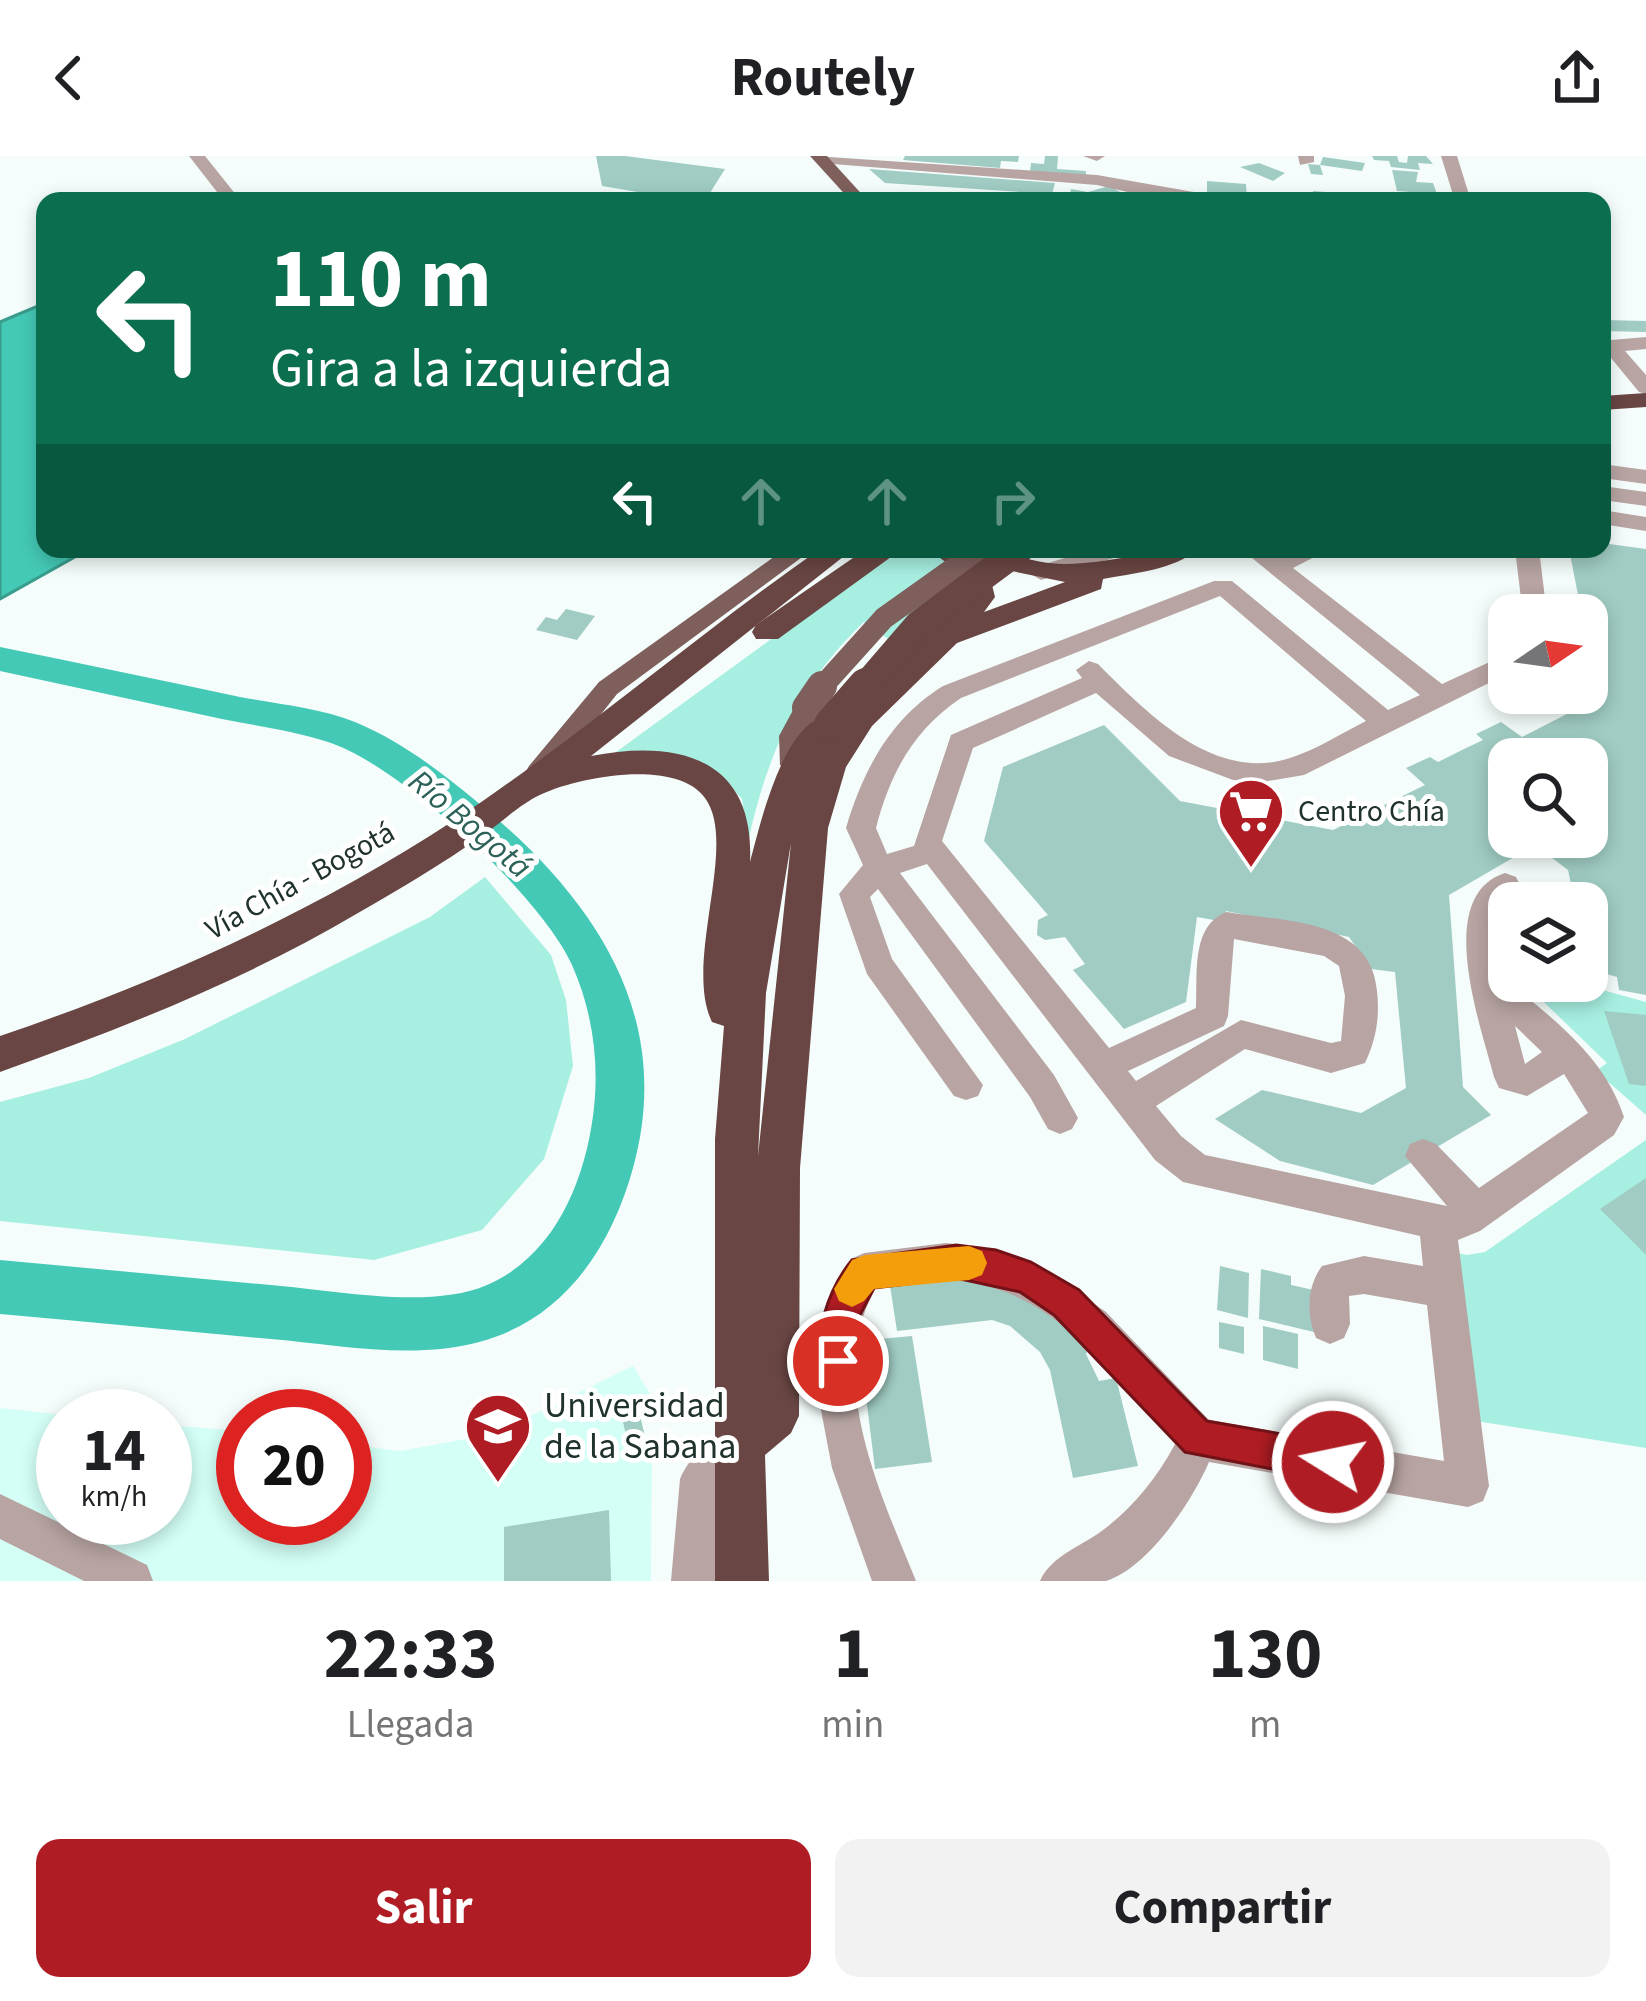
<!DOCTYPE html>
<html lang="es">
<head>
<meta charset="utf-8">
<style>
  :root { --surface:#fff; --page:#f2f2f2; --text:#202124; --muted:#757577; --accent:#af1c23 }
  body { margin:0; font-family:"Source Sans 3",sans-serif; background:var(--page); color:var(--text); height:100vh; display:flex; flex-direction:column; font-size:45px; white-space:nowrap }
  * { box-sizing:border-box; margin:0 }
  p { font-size:39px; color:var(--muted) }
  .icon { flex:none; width:66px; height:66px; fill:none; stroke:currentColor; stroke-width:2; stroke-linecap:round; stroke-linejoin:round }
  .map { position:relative; height:1425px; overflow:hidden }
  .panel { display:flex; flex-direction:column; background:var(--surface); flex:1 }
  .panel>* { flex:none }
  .hud { position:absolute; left:36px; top:36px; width:1575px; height:366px; border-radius:24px; box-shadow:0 6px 18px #0003; background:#0b6e4f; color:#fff; overflow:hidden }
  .needle { width:78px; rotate:77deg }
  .controls { position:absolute; left:1488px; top:438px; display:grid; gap:24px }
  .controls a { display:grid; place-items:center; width:120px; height:120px; border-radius:24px; background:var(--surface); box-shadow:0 6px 18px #0003; font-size:60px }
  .speed { position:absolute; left:36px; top:1233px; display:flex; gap:24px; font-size:60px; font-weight:700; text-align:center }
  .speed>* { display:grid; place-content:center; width:156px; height:156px; border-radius:50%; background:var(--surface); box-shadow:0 6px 18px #0003; line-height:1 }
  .speed small { font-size:30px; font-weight:400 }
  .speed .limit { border:18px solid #d22; background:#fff; color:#111 }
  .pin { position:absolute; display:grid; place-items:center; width:102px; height:102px; color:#fff; margin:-51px; border:6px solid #fff; border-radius:50%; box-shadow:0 3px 12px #0007 }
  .me { position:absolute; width:132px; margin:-66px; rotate:280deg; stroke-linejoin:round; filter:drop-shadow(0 0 9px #0008) }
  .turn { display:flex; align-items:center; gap:42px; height:252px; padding:0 36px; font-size:54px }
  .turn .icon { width:156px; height:156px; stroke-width:2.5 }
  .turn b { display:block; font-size:84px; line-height:102px }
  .lanes { display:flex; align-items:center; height:114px; padding:0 36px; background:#0003; justify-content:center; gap:60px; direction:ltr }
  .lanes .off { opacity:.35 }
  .eta { display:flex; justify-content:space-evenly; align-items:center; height:204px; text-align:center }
  .eta b { font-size:72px; font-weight:700; line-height:84px }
  .action { display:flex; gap:24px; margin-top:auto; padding:24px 36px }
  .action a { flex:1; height:138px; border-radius:24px; background:var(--accent); color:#fff; font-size:48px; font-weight:700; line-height:138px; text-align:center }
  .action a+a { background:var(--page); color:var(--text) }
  header { display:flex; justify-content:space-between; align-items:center; height:156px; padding:0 36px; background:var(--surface); font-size:54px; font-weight:700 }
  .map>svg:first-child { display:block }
  .built { fill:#d3fff6 }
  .green { fill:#a7efe1 }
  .water { fill:#44c9b6; stroke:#399c8d; stroke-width:3 }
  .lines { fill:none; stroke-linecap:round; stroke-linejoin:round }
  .river { fill:#44c9b6; fill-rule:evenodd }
  .building { fill:#a0ccc3; fill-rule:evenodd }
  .minor { fill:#b8a5a3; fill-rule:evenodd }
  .major { fill:#7e5f5c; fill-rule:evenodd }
  .highway { fill:#694643; fill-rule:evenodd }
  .major-bridge-far1 { stroke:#7e5f5c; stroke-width:22 }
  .major-bridge { stroke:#7e5f5c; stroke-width:30 }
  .highway-bridge-far1 { stroke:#694643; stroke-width:28 }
  .highway-bridge { stroke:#694643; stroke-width:36 }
  .route { fill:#af1c23; stroke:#721217; stroke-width:3 }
  .slow { fill:#f59e0b }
  .labels { text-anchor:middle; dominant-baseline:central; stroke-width:10; stroke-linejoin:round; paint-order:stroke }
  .poi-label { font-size:30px; fill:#20322e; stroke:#fff; text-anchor:start }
  .street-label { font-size:30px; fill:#20322e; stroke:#fff }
  .water-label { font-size:33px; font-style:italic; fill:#2c6259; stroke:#fff }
  .near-poi-label { font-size:36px; fill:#20322e; stroke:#fff; text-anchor:start }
</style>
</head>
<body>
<header><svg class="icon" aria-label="back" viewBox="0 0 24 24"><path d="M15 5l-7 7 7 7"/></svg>Routely<svg class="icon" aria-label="share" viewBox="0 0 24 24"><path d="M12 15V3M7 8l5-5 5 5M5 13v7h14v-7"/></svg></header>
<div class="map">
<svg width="1646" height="1425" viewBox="0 0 1646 1425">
  <rect width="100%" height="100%" fill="#f4fdfb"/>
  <path class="built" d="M 633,1210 L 650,1238 L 636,1243 L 645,1280 L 652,1279 L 651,1425 L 0,1425 L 0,1252 L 73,1260 L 63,1260 L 63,1362 L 165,1362 L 165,1269 L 243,1275 L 243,1362 L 345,1362 L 345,1288 L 400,1295 L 466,1283 L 535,1258 Z"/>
  <g class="green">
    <path d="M 912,395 L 952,403 L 908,497 L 864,466 C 798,529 767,598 748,686 L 742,643 L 723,622 L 653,596 L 612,599 L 874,408 Z"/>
    <path d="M 485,721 L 551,799 L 566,844 L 573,910 L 544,1003 L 482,1074 L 374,1104 L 0,1065 L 0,946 L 89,922 L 185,883 L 430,761 Z"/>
    <path d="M 1522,825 L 1570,825 L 1646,846 L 1646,959 L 1596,915 L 1607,907 Z"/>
    <path d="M 1646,984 L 1646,1292 L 1470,1264 L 1453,1096 L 1467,1099 L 1485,1096 Z"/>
  </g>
  <path class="water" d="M 45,147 L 45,393 L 89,393 L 0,443 L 0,166 Z"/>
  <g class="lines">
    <path class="river" d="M 0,491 C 80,507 160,524 240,541 C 277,548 320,552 355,566 C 399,584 440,615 476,645 C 591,739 676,857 633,1012 C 611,1092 563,1164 479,1186 C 412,1204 339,1189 271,1183 C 181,1175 90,1166 0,1158 L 0,1104 C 90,1112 181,1121 271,1129 C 331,1134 431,1154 487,1129 C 554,1100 584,1027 593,960 C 600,909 593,856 572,809 C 542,741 399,608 328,586 C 294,575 257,570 222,563 C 148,547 74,531 0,515 Z"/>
  </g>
  <g class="building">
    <path d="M 596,0 L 625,0 L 725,13 L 705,45 L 691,45 L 602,30 Z"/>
    <path d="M 905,0 L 1019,0 L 1018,6 L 1001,5 L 1000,12 L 903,4 Z"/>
    <path d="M 1045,0 L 1058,0 L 1057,13 L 1086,15 L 1086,19 L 1030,16 L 1031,7 L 1044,8 Z"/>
    <path d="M 1372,0 L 1397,0 L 1399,6 L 1407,7 L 1408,0 L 1426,0 L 1433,8 L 1418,7 L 1420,14 L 1391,11 L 1389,5 L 1374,4 Z"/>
    <path d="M 1323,1 L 1365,7 L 1362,15 L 1320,9 L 1323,19 L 1311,18 L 1308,8 L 1320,9 Z"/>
    <path d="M 1259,7 L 1285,17 L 1273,25 L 1240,11 Z"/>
    <path d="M 869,13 L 1055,27 L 1052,38 L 885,27 Z"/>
    <path d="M 1392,14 L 1418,16 L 1416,26 L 1433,27 L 1437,38 L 1397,35 Z"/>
    <path d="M 1207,25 L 1246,28 L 1247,43 L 1207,39 Z"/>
    <path d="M 1109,30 L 1137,45 L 1069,45 L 1071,33 L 1088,36 Z"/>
    <path d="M 1313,35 L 1400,42 L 1399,45 L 1315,45 Z"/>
    <path d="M 1602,164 L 1646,165 L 1646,176 L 1602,175 Z"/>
    <path d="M 1602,387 L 1646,393 L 1646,839 L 1619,834 L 1617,821 L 1589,813 L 1587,747 L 1575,747 L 1568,714 L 1535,689 L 1449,739 L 1463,931 L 1491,959 L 1373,1029 L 1280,1005 L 1215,963 L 1262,934 L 1361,957 L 1406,932 L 1395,816 L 1371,813 L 1349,781 L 1226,755 L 1225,766 L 1197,761 L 1186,846 L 1124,873 L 1073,814 L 1085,808 L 1065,781 L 1045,784 L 1037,779 L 1038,764 L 1048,759 L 984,685 L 1003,611 L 1104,569 L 1180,645 L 1333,674 L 1425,629 L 1406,612 L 1430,601 L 1438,606 L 1462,594 L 1483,584 L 1476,578 L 1501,566 L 1522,581 L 1598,542 L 1587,459 L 1582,459 L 1569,393 L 1602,393 ZM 1509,603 L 1587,603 L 1587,681 L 1509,681 Z"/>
    <path d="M 566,453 L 595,460 L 577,484 L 536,474 L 546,461 L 557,464 Z"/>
    <path d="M 1604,855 L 1646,859 L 1646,930 L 1629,928 Z"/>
    <path d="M 1646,1022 L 1646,1099 L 1600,1053 Z"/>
    <path d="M 1220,1110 L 1249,1117 L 1248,1162 L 1217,1154 Z"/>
    <path d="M 1261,1113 L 1291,1120 L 1291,1129 L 1318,1135 L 1318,1177 L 1259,1163 Z"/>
    <path d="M 971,1115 L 1006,1125 L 1093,1183 L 1086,1198 L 1099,1225 L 1116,1222 L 1138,1310 L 1073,1322 L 1050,1214 L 1040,1196 L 1010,1170 L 992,1164 L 897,1175 L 889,1123 Z"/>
    <path d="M 1219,1166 L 1244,1171 L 1244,1198 L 1219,1192 Z"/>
    <path d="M 1263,1170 L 1298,1178 L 1298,1213 L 1263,1204 Z"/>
    <path d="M 912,1180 L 932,1306 L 875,1313 L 859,1185 Z"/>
    <path d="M 636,1242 L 645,1281 L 628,1288 L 619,1248 Z"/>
    <path d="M 609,1354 L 611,1425 L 504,1425 L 504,1371 Z"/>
  </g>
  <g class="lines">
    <g class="minor">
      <path d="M 189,0 L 205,0 L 241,45 L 224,45 Z"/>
      <path d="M 814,0 L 1097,19 L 1245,45 L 1158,43 L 1097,29 L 820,7 Z"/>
      <path d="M 1083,0 L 1105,0 L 1097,5 Z"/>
      <path d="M 1298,0 L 1314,0 L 1314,6 L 1300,9 Z"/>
      <path d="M 1441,0 L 1457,0 L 1471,45 L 1455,45 Z"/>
      <path d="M 1646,181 L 1646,193 L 1625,195 L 1646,219 L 1646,238 L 1639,236 L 1602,191 L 1611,184 Z"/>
      <path d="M 1602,308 L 1646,314 L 1646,328 L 1602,322 Z"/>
      <path d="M 1602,330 L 1646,336 L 1646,350 L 1602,344 Z"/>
      <path d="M 1602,354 L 1646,361 L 1646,375 L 1602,368 Z"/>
      <path d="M 1094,393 L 1131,393 L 1127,398 L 1041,424 L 1029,417 L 1032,412 Z"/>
      <path d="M 1241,393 L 1268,393 L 1278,401 L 1297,393 L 1330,393 L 1293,412 L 1442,528 L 1509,497 L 1509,517 L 1304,619 L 1262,626 L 1233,624 L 1169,600 L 1096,537 L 973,592 L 942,685 L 1109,892 L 1196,852 C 1198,820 1190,769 1227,756 C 1283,766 1371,762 1377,835 C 1380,861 1376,884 1365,907 L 1331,917 L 1245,893 L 1156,950 L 1181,980 L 1205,999 L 1447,1050 L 1405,1000 L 1410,988 L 1423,983 L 1436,988 L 1479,1032 L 1588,957 L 1564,918 L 1527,940 L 1499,932 L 1494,921 C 1481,870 1433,740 1505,717 L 1516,721 L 1520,729 L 1499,760 L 1502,821 C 1551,861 1604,899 1624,961 L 1614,979 L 1480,1075 L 1458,1084 L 1489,1330 L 1483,1345 L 1468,1351 L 1209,1306 C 1193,1344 1148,1412 1106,1425 C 1088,1425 1059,1425 1040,1425 C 1051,1399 1085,1389 1107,1371 C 1136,1348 1158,1320 1175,1288 C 1117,1221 1053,1133 958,1125 C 931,1122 902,1130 875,1133 C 825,1224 881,1338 916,1425 L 872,1425 L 832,1312 L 816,1228 L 816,1187 L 826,1149 L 851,1103 L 864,1097 L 946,1087 L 994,1093 L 1042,1112 L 1106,1156 L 1209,1264 L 1444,1305 L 1427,1149 L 1364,1138 L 1349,1140 L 1350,1168 L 1344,1182 L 1330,1188 L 1316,1182 C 1306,1158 1307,1130 1322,1110 L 1364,1100 L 1423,1110 L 1420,1080 L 1183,1026 L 1155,1004 L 927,708 L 900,717 L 1054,919 L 1078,962 L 1072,973 L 1060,978 L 1048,973 L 1030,941 L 878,733 L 870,741 L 892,803 L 983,929 L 978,940 L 966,944 L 954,940 L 867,818 L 839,738 L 863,709 L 846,672 C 863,614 891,562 943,530 L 1214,425 L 1232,425 L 1388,554 L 1420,539 ZM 1220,440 L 1366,565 C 1342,577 1316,594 1290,602 C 1214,627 1146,556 1098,508 L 1089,505 L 1076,514 L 1082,522 L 951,579 L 914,690 L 887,698 L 876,672 C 890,618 913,574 961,542 ZM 1234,783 L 1324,800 L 1339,810 L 1345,840 L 1341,885 L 1331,887 L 1241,864 L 1136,925 L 1128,915 L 1224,870 L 1228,860 ZM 1515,870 L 1542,896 L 1525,908 Z"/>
      <path d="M 1515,393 L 1539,393 L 1547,459 L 1523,459 Z"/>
      <path d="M 738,1268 L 753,1274 L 759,1289 L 753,1304 L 721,1333 L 715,1425 L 671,1425 L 680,1323 C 690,1299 714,1278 738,1268 Z"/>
      <path d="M 0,1338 L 147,1409 L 153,1425 L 84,1425 L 0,1383 Z"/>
    </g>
    <g class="major">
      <path d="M 810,0 L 827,0 L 868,45 L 851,45 Z"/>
      <path d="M 785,393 L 813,393 L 617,538 L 549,624 L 529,624 L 525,617 L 529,610 L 599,526 Z"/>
      <path d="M 807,543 L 820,552 L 807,580 L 808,609 L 794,619 L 780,609 L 779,580 L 798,545 Z"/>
    </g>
    <g class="highway">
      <path d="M 1646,237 L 1646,251 L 1602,254 L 1602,240 Z"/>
      <path d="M 820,393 L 853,393 L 591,600 C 678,583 755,602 750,706 C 760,670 788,540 844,562 L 965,439 L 963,419 L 928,393 L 962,393 L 987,409 L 995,441 L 984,456 L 1065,426 L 997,412 L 970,393 C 1003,393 1030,408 1064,408 C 1109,408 1151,393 1197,393 C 1178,413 1130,418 1103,423 L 1101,433 L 957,487 L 872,570 L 846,611 L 828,672 L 800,1012 L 799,1260 L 791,1277 L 765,1299 L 769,1425 L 715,1425 L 715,983 L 724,870 L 712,866 C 683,806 739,688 705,642 C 676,602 579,621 542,638 C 521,647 501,667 482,680 C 442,708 400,733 358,757 C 245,824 123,872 0,916 L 0,880 C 159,826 312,757 453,665 C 580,581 695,480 820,393 ZM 791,687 L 758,1000 L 766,837 Z"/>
      <path d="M 866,393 L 902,393 L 778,483 L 756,483 L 752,476 L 756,469 Z"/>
    </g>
    <path class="major-bridge-far1" d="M 820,533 L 884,462 L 981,393"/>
    <path class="major-bridge" d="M 807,552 L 822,530"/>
    <path class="highway-bridge-far1" d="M 863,533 L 919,468 L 1020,393"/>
    <path class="highway-bridge" d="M 832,569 L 866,530"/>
  </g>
  <path class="route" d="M 956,1089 L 996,1094 L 1031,1106 L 1079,1134 L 1207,1265 L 1333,1287 L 1347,1293 L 1352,1306 L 1347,1320 L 1333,1325 L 1185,1296 L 1054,1159 L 1020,1136 L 956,1122 L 874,1132 L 859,1161 L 851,1218 L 838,1224 L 825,1218 C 810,1183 829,1132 852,1104 Z"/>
  <path class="slow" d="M 969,1090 L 982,1095 L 987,1107 L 982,1119 L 969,1124 L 874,1133 L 864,1145 L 852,1151 L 839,1145 L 834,1133 L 852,1104 L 865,1099 Z"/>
  <defs>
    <symbol id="supermarket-pin" viewBox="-11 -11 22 30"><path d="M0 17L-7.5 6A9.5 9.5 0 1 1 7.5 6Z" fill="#af1c23" stroke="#fff"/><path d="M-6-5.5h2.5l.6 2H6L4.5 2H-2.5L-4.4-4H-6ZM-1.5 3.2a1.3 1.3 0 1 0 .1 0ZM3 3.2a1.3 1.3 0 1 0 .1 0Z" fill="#fff"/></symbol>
    <symbol id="university-pin" viewBox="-11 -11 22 30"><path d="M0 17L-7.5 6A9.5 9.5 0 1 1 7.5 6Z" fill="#af1c23" stroke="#fff"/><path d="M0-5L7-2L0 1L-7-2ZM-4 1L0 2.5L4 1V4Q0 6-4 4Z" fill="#fff"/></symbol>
  </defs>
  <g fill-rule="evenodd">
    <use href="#supermarket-pin" x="1213" y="617" width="76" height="104"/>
    <use href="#university-pin" x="460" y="1232" width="76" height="104"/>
  </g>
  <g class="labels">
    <g class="poi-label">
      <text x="1298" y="655">Centro Chía</text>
    </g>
    <g class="street-label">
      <text transform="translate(300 725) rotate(-29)">Vía Chía - Bogotá</text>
    </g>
    <g class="water-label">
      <text transform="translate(470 668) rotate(40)">Río Bogotá</text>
    </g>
    <g class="near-poi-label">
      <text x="544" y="1249">Universidad<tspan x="544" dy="41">de la Sabana</tspan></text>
    </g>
  </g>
</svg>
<div class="controls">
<a><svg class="needle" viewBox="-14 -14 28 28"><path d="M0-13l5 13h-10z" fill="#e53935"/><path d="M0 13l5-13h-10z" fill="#757577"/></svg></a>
<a><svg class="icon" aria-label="search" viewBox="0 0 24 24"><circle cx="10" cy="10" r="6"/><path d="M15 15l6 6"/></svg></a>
<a><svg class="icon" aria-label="layers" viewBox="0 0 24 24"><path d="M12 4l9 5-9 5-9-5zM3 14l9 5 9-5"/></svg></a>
</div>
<div class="speed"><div>14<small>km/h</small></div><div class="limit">20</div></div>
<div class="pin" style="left:838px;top:1205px;background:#d93025"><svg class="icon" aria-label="arrive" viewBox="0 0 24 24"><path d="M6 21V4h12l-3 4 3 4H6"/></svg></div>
<svg class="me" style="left:1333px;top:1306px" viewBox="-20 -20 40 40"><circle r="17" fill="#af1c23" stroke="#fff" stroke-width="3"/><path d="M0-11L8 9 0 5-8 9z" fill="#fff"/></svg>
<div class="hud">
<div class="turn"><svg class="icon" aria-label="left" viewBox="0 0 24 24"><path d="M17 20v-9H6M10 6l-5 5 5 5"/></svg><div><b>110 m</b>Gira a la izquierda</div></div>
<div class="lanes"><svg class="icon" aria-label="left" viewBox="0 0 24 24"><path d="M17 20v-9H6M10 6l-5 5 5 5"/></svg><svg class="icon off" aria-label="ahead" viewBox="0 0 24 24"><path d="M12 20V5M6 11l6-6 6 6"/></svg><svg class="icon off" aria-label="ahead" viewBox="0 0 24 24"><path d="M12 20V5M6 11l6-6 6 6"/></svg><svg class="icon off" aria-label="right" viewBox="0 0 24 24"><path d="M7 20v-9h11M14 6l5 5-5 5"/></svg></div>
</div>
</div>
<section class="panel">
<div class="eta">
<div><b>22:33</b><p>Llegada</p></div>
<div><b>1</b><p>min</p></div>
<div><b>130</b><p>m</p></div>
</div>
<div class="action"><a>Salir</a><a>Compartir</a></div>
</section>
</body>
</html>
